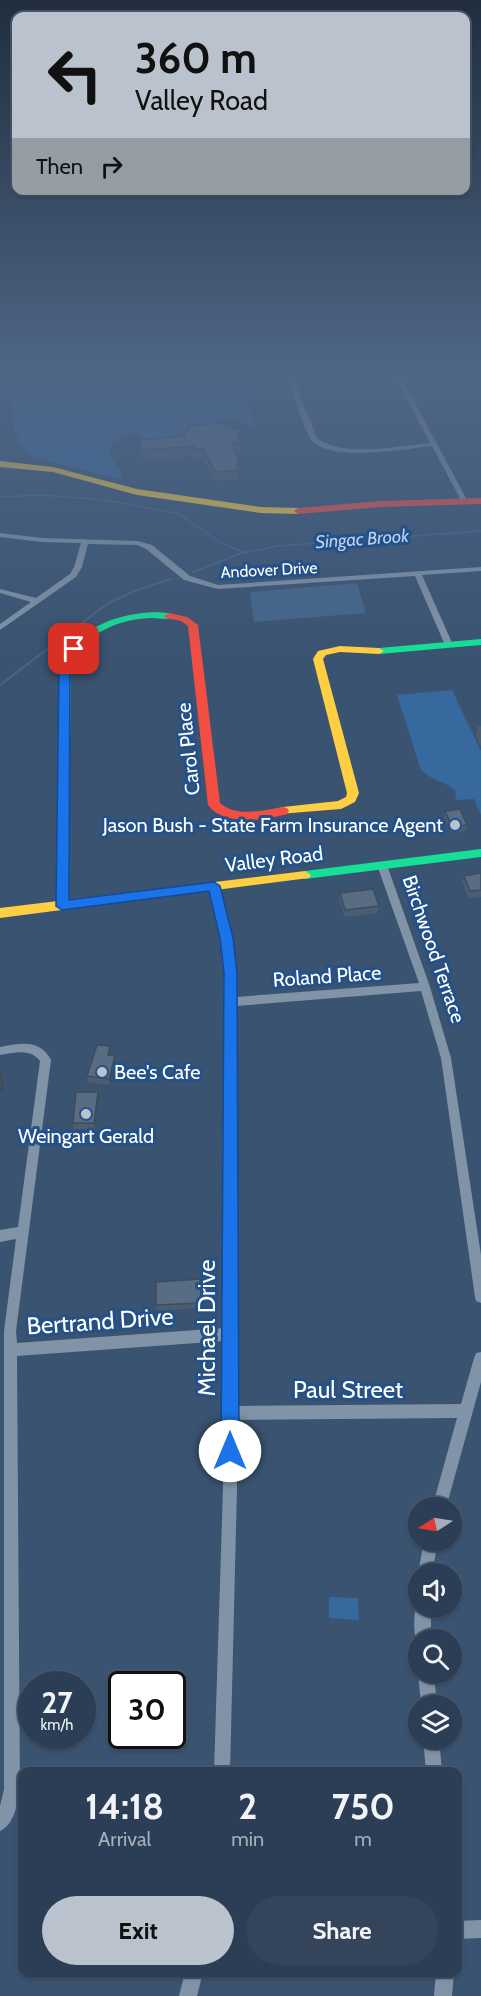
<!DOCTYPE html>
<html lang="en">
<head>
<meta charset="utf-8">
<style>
  :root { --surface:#2c3e55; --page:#34455b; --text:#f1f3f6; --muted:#a6aeb9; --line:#48576c; --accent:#bac3cd }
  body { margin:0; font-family:Cabin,sans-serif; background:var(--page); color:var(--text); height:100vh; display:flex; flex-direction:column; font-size:22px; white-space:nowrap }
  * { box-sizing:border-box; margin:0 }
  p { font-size:20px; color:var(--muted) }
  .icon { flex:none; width:33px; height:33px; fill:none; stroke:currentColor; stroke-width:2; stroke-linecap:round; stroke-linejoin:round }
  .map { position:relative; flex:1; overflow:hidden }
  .side { position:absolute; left:18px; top:1767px; width:444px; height:210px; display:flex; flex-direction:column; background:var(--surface); border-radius:12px; box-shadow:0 2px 4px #0004,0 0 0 2px var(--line) }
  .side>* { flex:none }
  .top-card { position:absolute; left:12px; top:12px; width:458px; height:183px; border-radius:12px; box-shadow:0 2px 4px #0004,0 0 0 2px var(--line); background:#bac3cd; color:#111; overflow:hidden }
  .needle { width:39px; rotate:258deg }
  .tools { position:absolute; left:408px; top:1497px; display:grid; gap:12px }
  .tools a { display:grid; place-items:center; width:54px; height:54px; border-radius:50%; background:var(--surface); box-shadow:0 2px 4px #0004,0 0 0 2px var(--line); font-size:30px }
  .speed { position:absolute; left:18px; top:1671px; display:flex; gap:12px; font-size:30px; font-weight:700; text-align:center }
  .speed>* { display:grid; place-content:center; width:78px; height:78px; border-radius:50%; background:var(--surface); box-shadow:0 2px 4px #0004,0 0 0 2px var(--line); line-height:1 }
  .speed small { font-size:15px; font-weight:400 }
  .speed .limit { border:3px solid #111; border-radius:9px; background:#fff; color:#111 }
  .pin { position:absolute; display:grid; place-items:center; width:51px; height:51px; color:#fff; margin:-26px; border-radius:12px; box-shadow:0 3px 9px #0006 }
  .me { position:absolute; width:66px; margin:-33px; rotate:0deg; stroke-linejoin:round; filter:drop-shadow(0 0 4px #0008) }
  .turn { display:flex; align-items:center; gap:21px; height:126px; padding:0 24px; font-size:27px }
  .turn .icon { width:78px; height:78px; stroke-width:2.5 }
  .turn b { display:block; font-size:42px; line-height:51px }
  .then { display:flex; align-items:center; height:57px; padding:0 24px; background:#0003; gap:12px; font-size:22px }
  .eta { display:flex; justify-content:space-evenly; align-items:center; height:102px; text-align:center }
  .eta b { font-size:36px; font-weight:800; line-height:42px }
  .cta { display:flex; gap:12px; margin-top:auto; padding:12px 24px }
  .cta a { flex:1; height:69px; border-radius:36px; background:var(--accent); color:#111; font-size:24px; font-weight:800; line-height:69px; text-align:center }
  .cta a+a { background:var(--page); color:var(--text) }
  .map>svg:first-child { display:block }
  .green { fill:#37689e }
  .water { fill:#44658b }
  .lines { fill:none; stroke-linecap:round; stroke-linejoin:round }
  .stream-far1 { stroke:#44658b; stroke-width:1.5 }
  .stream { stroke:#44658b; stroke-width:2 }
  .street { fill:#8193a7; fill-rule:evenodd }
  .fast { fill:#16e098; fill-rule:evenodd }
  .slow { fill:#ffcf43; fill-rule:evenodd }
  .jam { fill:#f24e42; fill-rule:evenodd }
  .wall { fill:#4c5d71 }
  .shaded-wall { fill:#3e4c5c }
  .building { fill:#586c83; stroke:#3e4c5c; stroke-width:1.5 }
  .route { fill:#1a73e8; stroke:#114b97; stroke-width:1.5 }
  .poi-dot { fill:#bac3cd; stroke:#235188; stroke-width:2 }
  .labels { text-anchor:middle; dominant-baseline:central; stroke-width:6; stroke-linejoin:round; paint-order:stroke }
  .far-street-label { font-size:16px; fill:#fff; stroke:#235188 }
  .far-water-label { font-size:18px; font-style:italic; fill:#bad4f1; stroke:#235188 }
  .street-label { font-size:20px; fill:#fff; stroke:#235188 }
  .poi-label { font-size:20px; fill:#fff; stroke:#235188; text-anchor:end }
  .near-street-label { font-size:24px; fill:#fff; stroke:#235188 }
</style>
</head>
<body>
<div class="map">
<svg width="481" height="1996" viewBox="0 0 481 1996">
  <rect width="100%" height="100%" fill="#3a5371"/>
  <g class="green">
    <path d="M 9,375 L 44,392 L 82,377 L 86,378 L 81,390 L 89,393 L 245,388 L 255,429 L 235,418 L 218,418 L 223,432 L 140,439 L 138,433 C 123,432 105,442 112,458 C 114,464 120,469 122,475 L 120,480 L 28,455 L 15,433 Z"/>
    <path d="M 452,690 L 481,751 L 481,815 L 474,799 L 456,800 L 455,790 C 444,781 431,780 421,770 L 397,695 Z"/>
    <path d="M 329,1597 L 358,1598 L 359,1620 L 329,1618 Z"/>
  </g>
  <path class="water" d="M 357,583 L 366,613 L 254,622 L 250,592 Z"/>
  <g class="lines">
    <g class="stream-far1">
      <path d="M 0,497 L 41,495 L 105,500 L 179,514 L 221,543 L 244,552"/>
      <path d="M 193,572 L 242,553 L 278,546 L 481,531"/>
    </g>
    <g class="stream">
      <path d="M 193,572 L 196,571"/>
      <path d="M 0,685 L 107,604 L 134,591 L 171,579"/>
    </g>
    <g class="street">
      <path d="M 91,375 L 109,375 L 93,378 Z"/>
      <path d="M 286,375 L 292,375 L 317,438 C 343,458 398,446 430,443 L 394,375 L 400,375 L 468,502 L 467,503 L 462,502 L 432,446 C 406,449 331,462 312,441 C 305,433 291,388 286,375 Z"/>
      <path d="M 0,533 L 42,538 L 138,541 L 152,545 L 190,576 L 218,585 L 481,567 L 481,571 L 422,575 L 453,645 L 449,647 L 445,645 L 415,576 L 218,589 L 184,580 L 146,549 L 137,545 L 88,544 L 82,567 L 76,577 L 0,630 L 0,624 L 31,602 L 0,593 L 0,589 L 36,598 L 70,574 L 74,567 L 81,543 L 42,542 L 0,537 Z"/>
      <path d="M 382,862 L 387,865 L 430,987 L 451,1058 L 481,1255 L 481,1303 L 476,1301 L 475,1297 L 441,1058 L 421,991 L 236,1006 L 237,1406 L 461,1404 L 474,1358 L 476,1353 L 481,1352 L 481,1382 L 446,1508 L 432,1508 L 457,1418 L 237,1420 L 237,1488 L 230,1772 L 214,1772 L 223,1488 L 224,1341 L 17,1356 L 20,1789 C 18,1803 14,1825 0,1831 L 0,1806 L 4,1789 L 4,1331 L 16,1239 L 0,1242 L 0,1230 L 18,1227 L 40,1061 C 30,1048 14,1053 0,1055 L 0,1047 C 21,1043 40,1039 51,1060 L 16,1331 L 17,1343 L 224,1328 L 226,973 L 222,938 L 209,886 L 214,883 L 219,886 C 229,925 236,957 236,997 L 419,983 L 377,865 Z"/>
      <path d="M 424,1540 L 438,1540 L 432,1574 L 418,1574 L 418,1576 L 418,1574 Z"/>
      <path d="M 418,1600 L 418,1606 L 431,1606 L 431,1640 L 418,1640 L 418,1646 C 413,1636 413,1610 418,1600 Z"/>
      <path d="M 418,1671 L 434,1672 L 437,1706 L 421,1706 Z"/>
      <path d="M 423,1738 L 439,1738 L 442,1772 L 426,1772 Z"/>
      <path d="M 481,1920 L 481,1938 L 458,1939 L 458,1921 Z"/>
      <path d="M 185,1972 L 203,1972 L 197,1996 L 179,1996 Z"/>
      <path d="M 436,1972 L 454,1972 L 452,1996 L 434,1996 Z"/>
    </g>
    <g class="fast">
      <path d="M 155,612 L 169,613 L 174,616 C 168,621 160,618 152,618 C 119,619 90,632 71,659 L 68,906 L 66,909 L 58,909 L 56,906 L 61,659 C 84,626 116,614 155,612 Z"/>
      <path d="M 481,639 L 481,645 L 379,654 L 374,651 L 379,648 Z"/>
      <path d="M 481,849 L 481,857 L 305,879 L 299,875 L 305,871 Z"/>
    </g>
    <g class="slow">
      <path d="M 0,461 L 53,467 L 137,489 L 261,507 L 298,508 L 302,511 L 298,514 L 261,513 L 137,495 L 53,472 L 0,467 Z"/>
      <path d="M 340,646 L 379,648 L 384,651 L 379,654 L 340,652 L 326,655 L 323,659 L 359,793 L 355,802 L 341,809 L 279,814 L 277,811 L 279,808 L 283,807 L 338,801 L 346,797 L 347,793 L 313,659 L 318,651 Z"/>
      <path d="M 305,871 L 311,875 L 309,878 L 0,918 L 0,908 Z"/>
    </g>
    <g class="jam">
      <path d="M 481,498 L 481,504 L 380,507 L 298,514 L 294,511 L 298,508 L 380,501 Z"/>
      <path d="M 169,613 L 187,617 L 198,625 L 220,803 C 237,818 263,810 283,807 L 287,808 L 289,811 L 287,814 C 264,820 225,827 208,805 L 188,626 L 181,621 L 166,618 L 164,616 Z"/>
    </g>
  </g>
  <g class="wall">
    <path d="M 188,426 L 224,427 L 242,431 L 242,440 L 239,442 L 240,452 L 236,453 L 239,464 L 238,479 L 215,481 L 203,458 L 195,458 L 194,456 L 142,460 L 140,449 L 139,440 L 183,437 L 183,430 L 188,430 Z"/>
    <path d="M 478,726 L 481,726 L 481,746 L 476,736 Z"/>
    <path d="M 445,811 L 467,825 L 466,831 L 451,833 L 444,818 Z"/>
    <path d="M 481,873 L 481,897 L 469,898 L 462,882 L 464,876 Z"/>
    <path d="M 340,893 L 379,906 L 378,913 L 345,917 L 339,899 Z"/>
    <path d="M 111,1053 L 110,1056 L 115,1056 L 116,1062 L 110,1085 L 88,1082 L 87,1076 Z"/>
    <path d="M 98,1092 L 99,1098 L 95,1129 L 74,1129 L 73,1123 Z"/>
    <path d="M 200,1279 L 201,1308 L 157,1311 L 156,1305 Z"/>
  </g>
  <g class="shaded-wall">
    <path d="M 242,431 L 242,440 L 237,444 L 237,434 Z"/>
    <path d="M 115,1056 L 116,1062 L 110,1085 L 109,1079 Z"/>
    <path d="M 1,1071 L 3,1077 L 4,1092 L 0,1093 Z"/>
    <path d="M 98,1092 L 99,1098 L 95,1129 L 94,1123 Z"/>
  </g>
  <g class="building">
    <path d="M 222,423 L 224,427 L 227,425 L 242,431 L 237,434 L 240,443 L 233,443 L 239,464 L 236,464 L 238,470 L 215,472 L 203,448 L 195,449 L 194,446 L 142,450 L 139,440 L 185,436 L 183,430 L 189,430 L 188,426 Z"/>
    <path d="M 460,809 L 467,825 L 452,827 L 445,811 Z"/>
    <path d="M 481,873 L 481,890 L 470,891 L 464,876 Z"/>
    <path d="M 373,889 L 379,906 L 345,910 L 340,893 Z"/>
    <path d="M 97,1045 L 110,1046 L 108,1055 L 115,1056 L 109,1079 L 87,1076 Z"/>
    <path d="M 0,1071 L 1,1071 L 2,1086 L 0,1087 Z"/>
    <path d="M 76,1092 L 98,1092 L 94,1123 L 73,1123 Z"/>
    <path d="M 200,1279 L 201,1303 L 156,1305 L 156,1282 Z"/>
  </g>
  <linearGradient id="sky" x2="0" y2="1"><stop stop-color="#202e3e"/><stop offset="0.57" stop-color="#4f6686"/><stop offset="1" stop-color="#4f6686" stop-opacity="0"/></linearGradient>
  <rect width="481" height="655" fill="url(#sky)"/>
  <path class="route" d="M 70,646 L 79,649 L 70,663 L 69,900 L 214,882 L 220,886 L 233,938 L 237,973 L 239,1451 L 236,1457 L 230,1460 L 223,1457 L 221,1451 L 224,973 L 220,938 L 209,891 L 62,910 L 56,906 L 59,663 Z"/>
  <g class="poi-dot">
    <circle cx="455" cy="825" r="6"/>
    <circle cx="102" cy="1072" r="6"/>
    <circle cx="86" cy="1114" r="6"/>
  </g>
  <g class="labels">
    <g class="far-street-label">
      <text transform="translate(269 570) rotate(-3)">Andover Drive</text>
    </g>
    <g class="far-water-label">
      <text transform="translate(362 539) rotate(-4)">Singac Brook</text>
    </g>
    <g class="street-label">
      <text transform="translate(188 749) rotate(-96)">Carol Place</text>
      <text transform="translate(274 859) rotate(-7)">Valley Road</text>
      <text transform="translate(434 949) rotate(71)">Birchwood Terrace</text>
      <text transform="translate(327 976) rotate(-4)">Roland Place</text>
    </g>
    <g class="poi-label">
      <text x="443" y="825">Jason Bush - State Farm Insurance Agent</text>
      <text x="114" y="1072" text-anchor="start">Bee's Cafe</text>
      <text x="86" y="1136" text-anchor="middle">Weingart Gerald</text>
    </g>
    <g class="near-street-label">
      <text transform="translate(100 1321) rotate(-4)">Bertrand Drive</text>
      <text transform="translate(206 1328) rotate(-90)">Michael Drive</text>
      <text x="348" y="1389">Paul Street</text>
    </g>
  </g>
</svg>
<div class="tools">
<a><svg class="needle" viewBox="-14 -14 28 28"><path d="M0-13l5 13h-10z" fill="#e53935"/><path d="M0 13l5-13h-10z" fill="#a6aeb9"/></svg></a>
<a><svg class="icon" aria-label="sound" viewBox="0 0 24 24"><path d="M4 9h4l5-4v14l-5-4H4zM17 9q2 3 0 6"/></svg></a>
<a><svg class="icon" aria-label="search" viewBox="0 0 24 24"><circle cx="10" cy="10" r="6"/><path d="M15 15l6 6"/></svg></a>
<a><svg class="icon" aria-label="layers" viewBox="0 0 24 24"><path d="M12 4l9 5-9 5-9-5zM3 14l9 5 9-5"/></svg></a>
</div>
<div class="speed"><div>27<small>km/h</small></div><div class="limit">30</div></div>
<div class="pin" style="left:74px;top:649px;background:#d93025"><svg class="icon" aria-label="arrive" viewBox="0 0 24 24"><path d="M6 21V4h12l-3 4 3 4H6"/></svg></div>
<svg class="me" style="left:230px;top:1451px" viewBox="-20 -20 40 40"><circle r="19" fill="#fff"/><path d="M0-13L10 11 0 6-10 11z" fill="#1a73e8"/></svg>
<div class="top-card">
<div class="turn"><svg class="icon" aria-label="left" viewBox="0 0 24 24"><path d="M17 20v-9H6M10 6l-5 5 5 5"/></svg><div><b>360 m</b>Valley Road</div></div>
<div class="then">Then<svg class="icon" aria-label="right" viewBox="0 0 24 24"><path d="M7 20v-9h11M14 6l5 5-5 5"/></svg></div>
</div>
<section class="side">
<div class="eta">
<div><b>14:18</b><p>Arrival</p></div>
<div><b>2</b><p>min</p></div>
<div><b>750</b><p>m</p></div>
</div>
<div class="cta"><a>Exit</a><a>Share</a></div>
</section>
</div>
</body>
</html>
